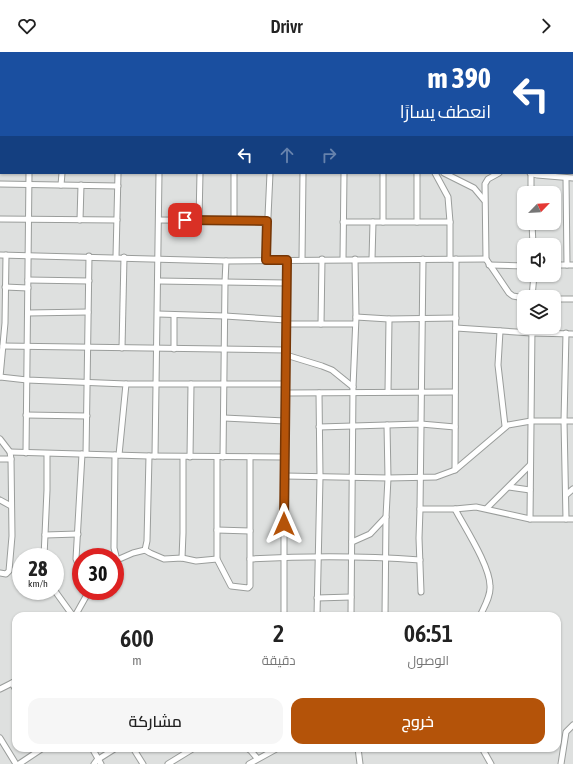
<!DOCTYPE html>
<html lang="ar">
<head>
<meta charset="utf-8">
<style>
  :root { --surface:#fff; --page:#f6f6f6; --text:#222; --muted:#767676; --accent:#b45309 }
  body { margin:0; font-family:"Asap Condensed",Cairo,sans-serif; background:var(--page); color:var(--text); direction:rtl; height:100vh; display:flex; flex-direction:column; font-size:15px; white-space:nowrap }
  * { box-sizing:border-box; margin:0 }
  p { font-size:13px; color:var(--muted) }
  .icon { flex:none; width:22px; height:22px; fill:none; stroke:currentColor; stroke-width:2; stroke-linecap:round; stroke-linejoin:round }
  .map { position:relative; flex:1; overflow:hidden; direction:ltr }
  .drawer { position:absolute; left:12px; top:560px; width:549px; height:140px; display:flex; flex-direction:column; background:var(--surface); border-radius:12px; box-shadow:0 1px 3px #0004; direction:rtl }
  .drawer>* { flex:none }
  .guide { position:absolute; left:0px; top:0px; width:573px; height:122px; box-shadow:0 1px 3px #0004; direction:rtl; background:#1a4fa0; color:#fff; overflow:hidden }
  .needle { width:26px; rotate:65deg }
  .controls { position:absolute; left:517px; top:134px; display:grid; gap:8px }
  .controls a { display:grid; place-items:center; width:44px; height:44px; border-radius:8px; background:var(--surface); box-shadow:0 1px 3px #0004; font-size:20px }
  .speed { position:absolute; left:12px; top:496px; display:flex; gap:8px; font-size:20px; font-weight:700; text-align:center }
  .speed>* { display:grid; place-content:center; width:52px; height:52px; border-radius:50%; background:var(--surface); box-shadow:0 1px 3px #0004; line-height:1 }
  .speed small { font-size:10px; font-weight:400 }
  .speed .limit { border:6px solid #d22; background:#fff; color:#111 }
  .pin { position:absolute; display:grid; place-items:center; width:34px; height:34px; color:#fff; margin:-17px; border-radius:8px; box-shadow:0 2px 6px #0006 }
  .me { position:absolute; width:44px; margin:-22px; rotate:0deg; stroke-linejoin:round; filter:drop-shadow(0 0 3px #0008) }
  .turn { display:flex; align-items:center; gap:14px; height:84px; padding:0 16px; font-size:18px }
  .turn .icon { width:52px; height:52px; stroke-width:2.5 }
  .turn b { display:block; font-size:28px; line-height:34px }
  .lanes { display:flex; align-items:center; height:38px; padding:0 16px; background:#0003; justify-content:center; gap:20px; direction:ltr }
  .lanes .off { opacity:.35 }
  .eta { display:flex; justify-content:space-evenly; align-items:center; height:68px; text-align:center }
  .eta b { font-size:24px; font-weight:600; line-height:28px }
  .cta { display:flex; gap:8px; margin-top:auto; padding:8px 16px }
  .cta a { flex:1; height:46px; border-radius:12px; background:var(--accent); color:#fff; font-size:16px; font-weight:600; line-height:46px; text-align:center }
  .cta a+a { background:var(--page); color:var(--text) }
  header { display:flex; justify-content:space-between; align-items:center; height:52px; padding:0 16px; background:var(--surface); font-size:18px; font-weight:600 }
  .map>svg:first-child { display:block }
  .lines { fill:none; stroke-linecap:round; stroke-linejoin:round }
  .minor-casing { stroke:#9a9d9b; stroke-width:7 }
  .minor { stroke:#fff; stroke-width:5 }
  .route-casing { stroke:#753606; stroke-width:10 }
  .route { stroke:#b45309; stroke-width:7 }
</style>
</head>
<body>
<header><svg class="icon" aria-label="forward" viewBox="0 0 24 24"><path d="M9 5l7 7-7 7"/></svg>Drivr<svg class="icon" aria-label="heart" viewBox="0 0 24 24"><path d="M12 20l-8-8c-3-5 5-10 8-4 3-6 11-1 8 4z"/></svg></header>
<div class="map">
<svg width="573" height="712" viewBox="0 0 573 712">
  <rect width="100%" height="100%" fill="#dee0df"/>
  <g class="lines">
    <defs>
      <g id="minor">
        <path d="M 31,0 L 31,1"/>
        <path d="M 254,0 L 255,1"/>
        <path d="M 302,0 L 302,1"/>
        <path d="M 385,0 L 385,1"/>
        <path d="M 427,0 L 427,1"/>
        <path d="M 118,1 L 118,0"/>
        <path d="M 161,1 L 161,0"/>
        <path d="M 201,1 L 201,0"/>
        <path d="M 235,1 L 235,0"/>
        <path d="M 347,1 L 347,0"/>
        <path d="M 486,1 L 486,0"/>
        <path d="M 522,1 L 522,0"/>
        <path d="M 572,20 L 573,20"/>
        <path d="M 0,30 L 1,30"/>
        <path d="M 572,55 L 573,55"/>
        <path d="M 0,63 L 1,63"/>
        <path d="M 572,89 L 573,89"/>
        <path d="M 0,98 L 1,98"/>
        <path d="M 383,121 L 383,170"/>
        <path d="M 435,121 L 448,145 L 450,170 L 450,207"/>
        <path d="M 444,121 L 474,136 L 484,148"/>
        <path d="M 499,121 L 488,127 L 485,132 L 486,207 L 509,241 L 513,244 L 524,246"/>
        <path d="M 530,121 L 537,123 L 573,126"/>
        <path d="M 566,126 L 567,213"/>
        <path d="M 0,132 L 118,134"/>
        <path d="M 61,133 L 62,121"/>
        <path d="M 531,141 L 531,122"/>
        <path d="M 0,167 L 117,168"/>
        <path d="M 80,168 L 81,133"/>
        <path d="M 159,168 L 267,169"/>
        <path d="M 199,168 L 200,121"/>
        <path d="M 234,169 L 234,121"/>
        <path d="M 343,170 L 450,170"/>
        <path d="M 417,170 L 417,121"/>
        <path d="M 532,171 L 533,193"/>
        <path d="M 0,203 L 226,209 L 486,207"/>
        <path d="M 116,205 L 118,121"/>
        <path d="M 343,207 L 344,121"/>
        <path d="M 372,207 L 373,170"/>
        <path d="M 266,208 L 270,121"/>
        <path d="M 302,208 L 303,121"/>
        <path d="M 489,213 L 524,214"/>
        <path d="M 554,213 L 573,213"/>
        <path d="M 28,228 L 89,229"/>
        <path d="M 158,229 L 287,231"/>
        <path d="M 5,235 L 28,236"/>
        <path d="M 532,245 L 534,223"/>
        <path d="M 554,247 L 573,247"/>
        <path d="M 28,261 L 88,260"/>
        <path d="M 158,262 L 225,264 L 286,268"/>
        <path d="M 174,263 L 174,297"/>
        <path d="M 356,265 L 389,267 L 456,266"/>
        <path d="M 286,272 L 355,272"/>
        <path d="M 321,272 L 322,207"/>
        <path d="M 456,276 L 532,281 L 573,282"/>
        <path d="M 500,279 L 498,313 L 505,374"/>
        <path d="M 3,294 L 286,298"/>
        <path d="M 122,296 L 124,205"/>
        <path d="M 286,303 L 322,314 L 332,318 L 353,335"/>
        <path d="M 0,325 L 27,328 L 126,332"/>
        <path d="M 0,325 L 5,271 L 6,203"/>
        <path d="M 388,340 L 389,267"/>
        <path d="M 286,341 L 455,340"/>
        <path d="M 26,363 L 87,364"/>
        <path d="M 224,366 L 285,369"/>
        <path d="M 319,375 L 421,372 L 455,375"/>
        <path d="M 0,387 L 10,400 L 11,407 L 12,484 L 9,519 L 6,522 L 0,521"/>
        <path d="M 10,400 L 149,404 L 284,405"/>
        <path d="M 26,401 L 29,121"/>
        <path d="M 86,402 L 89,204"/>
        <path d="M 115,403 L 114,496 L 117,508"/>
        <path d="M 119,403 L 126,332 L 191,332"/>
        <path d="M 155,404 L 159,121"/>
        <path d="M 190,405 L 191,332 L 286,332"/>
        <path d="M 217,405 L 217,507 L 231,534 L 248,536 L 250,534 L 250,405"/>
        <path d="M 223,405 L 225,230 L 226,209"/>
        <path d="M 0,407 L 11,407"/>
        <path d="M 455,418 L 456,207"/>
        <path d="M 285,424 L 388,426 L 436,425 L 455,418 L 508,373 L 531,369 L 573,369"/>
        <path d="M 509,435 L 530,438"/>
        <path d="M 566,443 L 573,437"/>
        <path d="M 0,448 L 11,454"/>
        <path d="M 487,456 L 530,413"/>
        <path d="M 420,457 L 455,457 L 476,455 L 530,467 L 573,467"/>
        <path d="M 455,457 C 465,476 490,514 490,534 C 491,544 484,555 480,564"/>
        <path d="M 530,467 L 532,275"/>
        <path d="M 566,467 L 564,369 L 566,281"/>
        <path d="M 217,478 L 250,479"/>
        <path d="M 45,483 L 78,482"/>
        <path d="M 352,490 L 370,482 L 386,465"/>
        <path d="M 145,498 L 150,501 L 164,507 L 182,506 L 196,509 L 217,507"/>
        <path d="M 44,505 L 47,438 L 47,402"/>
        <path d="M 182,506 L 183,481 L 183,405"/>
        <path d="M 250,507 C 307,504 364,504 420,508"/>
        <path d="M 115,510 L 117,508 L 133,501 L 145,498 L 147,489 L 149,404"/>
        <path d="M 81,518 L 76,507 L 82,402"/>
        <path d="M 55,539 L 73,564"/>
        <path d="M 421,540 L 419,486 L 420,457 L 423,207"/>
        <path d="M 317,546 L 351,545"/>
        <path d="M 75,564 L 89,539"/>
        <path d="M 284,564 L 284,405 L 287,208"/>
        <path d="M 317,564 L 320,425 L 319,341"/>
        <path d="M 351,564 L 353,335 L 356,265 L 355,207"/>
        <path d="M 385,564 L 386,465 L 388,426 L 387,373"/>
        <path d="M 12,631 L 16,638"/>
        <path d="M 0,637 L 16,629"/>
        <path d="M 0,686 L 16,712"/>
        <path d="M 92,696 L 101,712"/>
        <path d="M 133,696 L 143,712"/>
        <path d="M 247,696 L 251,699 L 257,706"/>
        <path d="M 358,696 L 360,712"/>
        <path d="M 482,696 L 491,712"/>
        <path d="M 19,712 L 43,696"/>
        <path d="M 94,712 L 97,708 L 116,696"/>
        <path d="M 168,712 L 194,696"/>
        <path d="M 249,712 L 278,696"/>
        <path d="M 561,712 L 566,680 L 573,673"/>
      </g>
    </defs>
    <use href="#minor" class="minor-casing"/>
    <use href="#minor" class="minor"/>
  </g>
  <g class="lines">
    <defs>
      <path id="route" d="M 185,168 L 267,169 L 266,208 L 287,208 L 284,472"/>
    </defs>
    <use href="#route" class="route-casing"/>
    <use href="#route" class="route"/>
  </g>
</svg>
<div class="controls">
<a><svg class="needle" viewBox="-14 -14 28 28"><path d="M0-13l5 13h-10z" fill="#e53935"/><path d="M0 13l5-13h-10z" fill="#767676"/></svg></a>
<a><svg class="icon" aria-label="sound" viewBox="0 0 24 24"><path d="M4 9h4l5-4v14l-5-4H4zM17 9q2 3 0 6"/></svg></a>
<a><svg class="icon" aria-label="layers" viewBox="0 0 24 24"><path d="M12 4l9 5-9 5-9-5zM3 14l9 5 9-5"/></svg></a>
</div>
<div class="speed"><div>28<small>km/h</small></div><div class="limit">30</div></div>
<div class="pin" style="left:185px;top:168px;background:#d93025"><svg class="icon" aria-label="arrive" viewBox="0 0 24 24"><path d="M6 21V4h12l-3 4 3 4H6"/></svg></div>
<svg class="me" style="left:284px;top:472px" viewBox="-20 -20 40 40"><path d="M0-17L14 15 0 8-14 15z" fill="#b45309" stroke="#fff" stroke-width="4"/></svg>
<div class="guide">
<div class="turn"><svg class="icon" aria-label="left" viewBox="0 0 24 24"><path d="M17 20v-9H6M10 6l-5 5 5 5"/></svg><div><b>390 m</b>انعطف يسارًا</div></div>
<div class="lanes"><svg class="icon" aria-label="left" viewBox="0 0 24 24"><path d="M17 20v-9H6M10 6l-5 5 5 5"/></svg><svg class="icon off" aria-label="ahead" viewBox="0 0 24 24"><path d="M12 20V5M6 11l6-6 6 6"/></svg><svg class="icon off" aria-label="right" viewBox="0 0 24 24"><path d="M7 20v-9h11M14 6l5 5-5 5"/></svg></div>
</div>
<section class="drawer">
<div class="eta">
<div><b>06:51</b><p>الوصول</p></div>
<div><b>2</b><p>دقيقة</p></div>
<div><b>600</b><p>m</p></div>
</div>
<div class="cta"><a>خروج</a><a>مشاركة</a></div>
</section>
</div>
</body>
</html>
